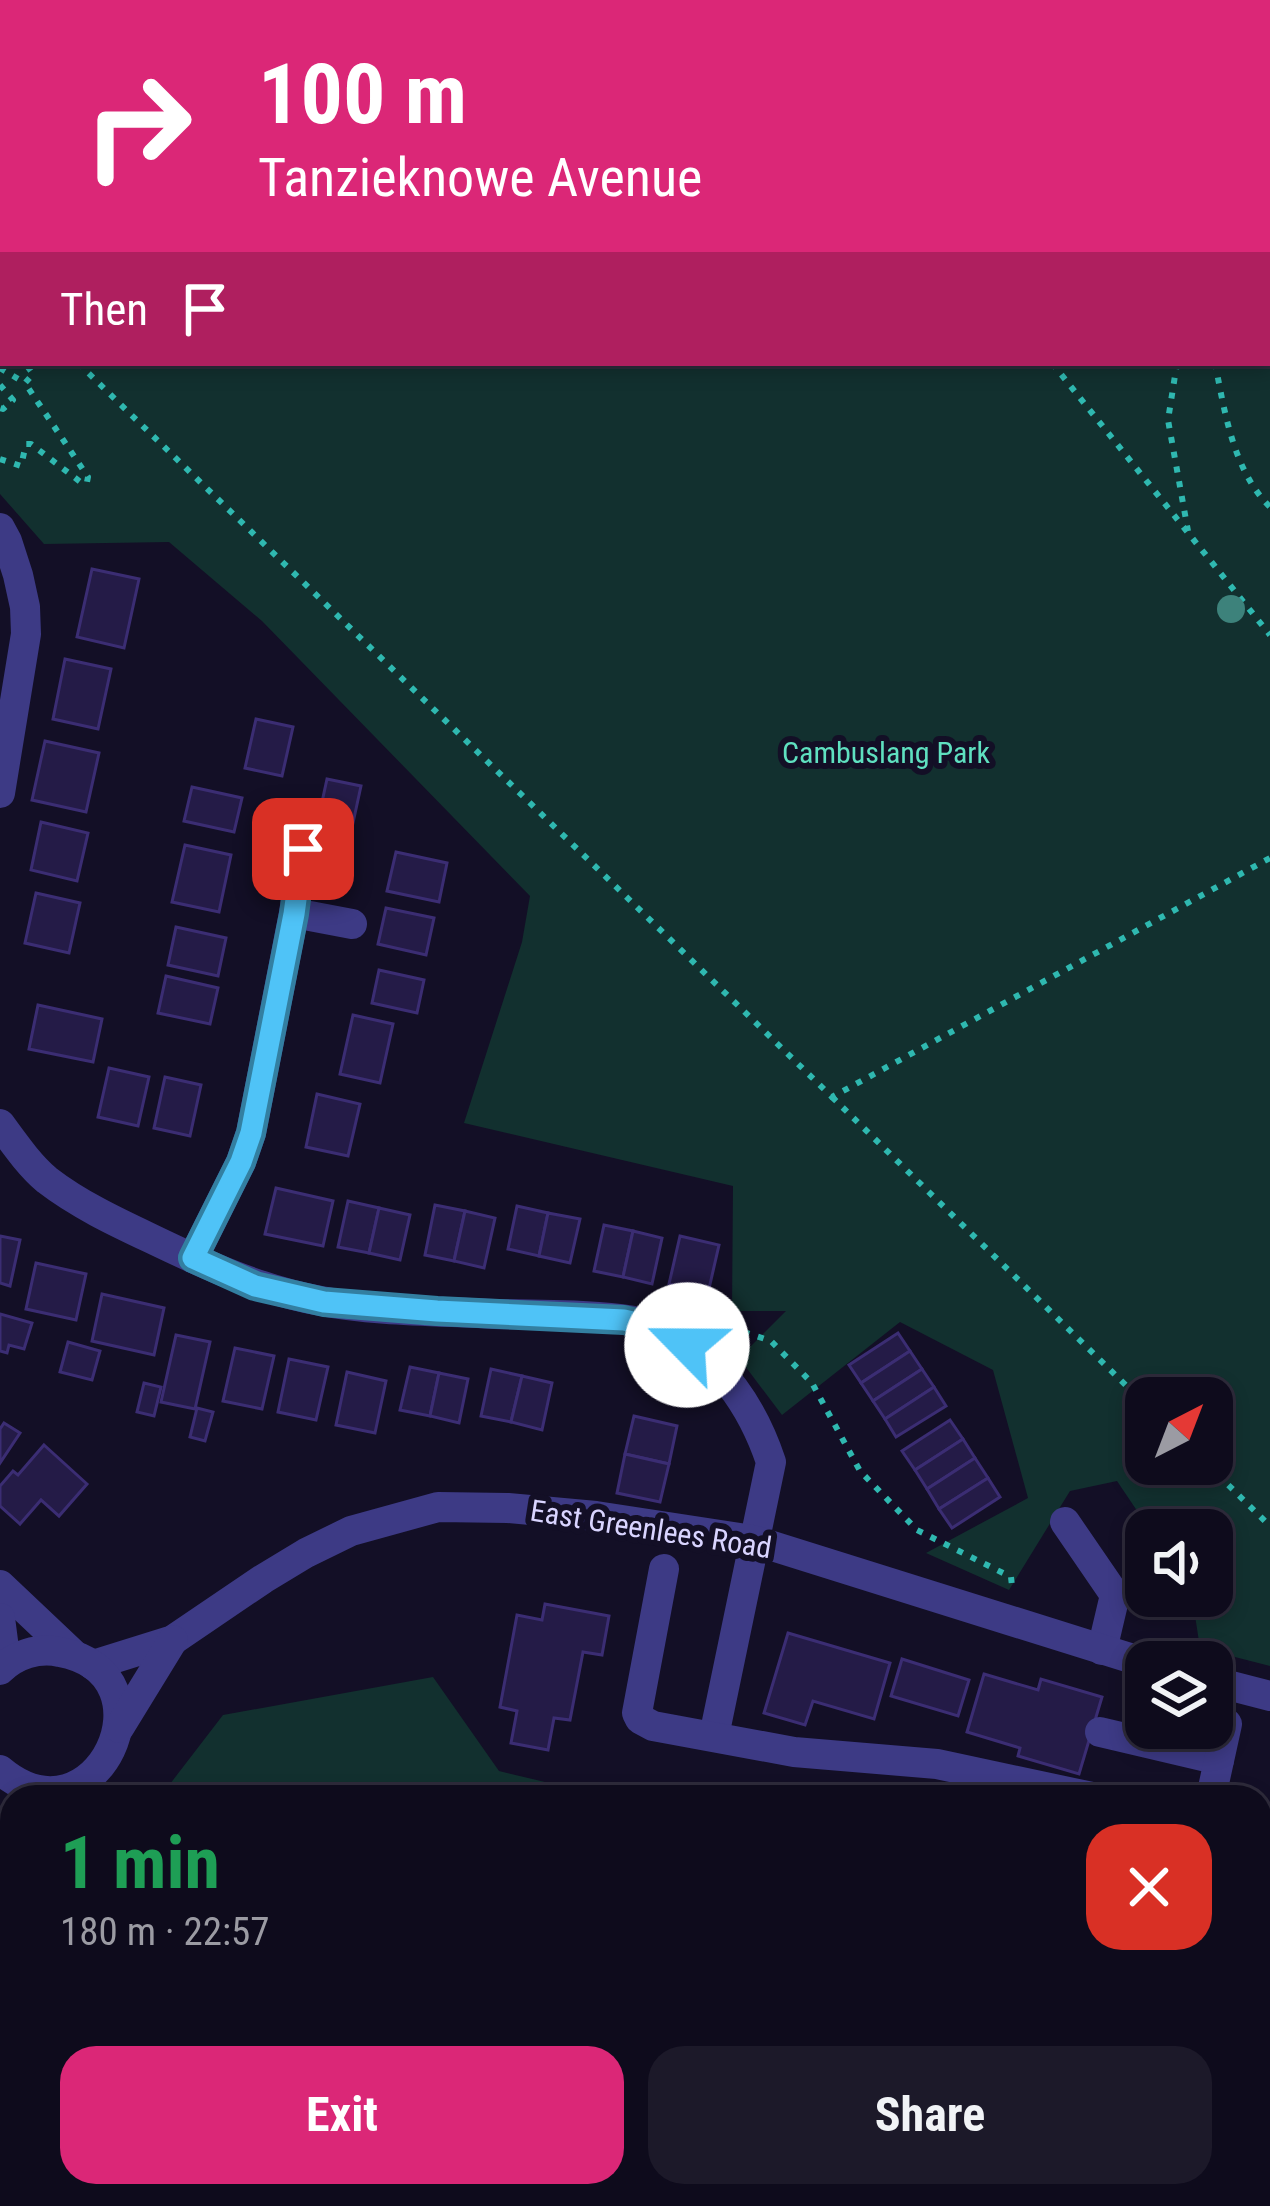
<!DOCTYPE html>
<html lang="en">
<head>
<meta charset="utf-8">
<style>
  :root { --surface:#0e0b1c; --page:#1c1929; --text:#f1f3f6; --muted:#9b9ba3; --line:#2e2b3b; --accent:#db2777 }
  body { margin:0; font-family:"Roboto Condensed",sans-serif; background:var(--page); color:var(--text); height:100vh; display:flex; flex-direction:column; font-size:45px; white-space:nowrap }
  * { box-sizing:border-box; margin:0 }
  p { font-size:39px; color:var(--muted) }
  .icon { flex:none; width:66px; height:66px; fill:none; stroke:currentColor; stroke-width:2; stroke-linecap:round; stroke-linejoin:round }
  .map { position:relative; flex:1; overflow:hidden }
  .details { position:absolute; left:0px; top:1785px; width:1272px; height:423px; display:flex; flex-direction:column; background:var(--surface); border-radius:36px 36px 0 0; box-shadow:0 6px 18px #0003,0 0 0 3px var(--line) }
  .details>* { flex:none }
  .guide { position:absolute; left:0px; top:0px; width:1272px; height:366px; box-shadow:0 6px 18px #0003,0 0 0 3px var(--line); background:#db2777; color:#fff; overflow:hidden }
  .needle { width:78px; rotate:42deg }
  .tools { position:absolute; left:1125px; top:1377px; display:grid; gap:24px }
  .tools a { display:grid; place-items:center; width:108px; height:108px; border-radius:24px; background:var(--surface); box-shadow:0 6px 18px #0003,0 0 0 3px var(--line); font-size:60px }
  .pin { position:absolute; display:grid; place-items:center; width:102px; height:102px; color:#fff; margin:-51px; border-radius:24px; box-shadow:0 6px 18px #0006 }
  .me { position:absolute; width:132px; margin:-66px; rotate:293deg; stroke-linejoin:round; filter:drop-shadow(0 0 9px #0008) }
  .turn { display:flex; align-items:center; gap:42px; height:252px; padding:0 60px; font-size:54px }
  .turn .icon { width:156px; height:156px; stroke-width:2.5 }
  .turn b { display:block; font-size:84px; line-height:102px }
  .then { display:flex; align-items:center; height:114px; padding:0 60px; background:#0003; gap:24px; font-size:45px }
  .round { display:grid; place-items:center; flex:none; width:126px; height:126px; border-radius:36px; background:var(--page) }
  .headline { display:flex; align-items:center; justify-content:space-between; height:204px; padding:0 60px }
  h1 { font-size:72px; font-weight:700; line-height:90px; color:#1e9e55 }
  .button { display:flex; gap:24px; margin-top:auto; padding:24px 60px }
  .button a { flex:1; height:138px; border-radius:36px; background:var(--accent); color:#fff; font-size:48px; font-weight:700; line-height:138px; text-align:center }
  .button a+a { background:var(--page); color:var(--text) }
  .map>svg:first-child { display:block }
  .green { fill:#12302f; fill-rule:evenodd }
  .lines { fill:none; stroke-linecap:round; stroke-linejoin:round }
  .stream { stroke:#0a1f44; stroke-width:10 }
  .building { fill:#241b47; stroke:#3b2d73; stroke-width:3 }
  .path { stroke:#2fb8b0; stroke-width:6; stroke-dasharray:6 9; stroke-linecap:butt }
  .minor { stroke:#3d3a85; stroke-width:30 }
  .tree { fill:#3d827b }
  .route-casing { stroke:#337fa1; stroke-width:30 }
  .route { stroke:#4fc3f7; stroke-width:21 }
  .labels { text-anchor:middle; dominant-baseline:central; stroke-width:12; stroke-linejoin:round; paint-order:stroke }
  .park-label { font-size:30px; fill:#5fe0c0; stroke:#130f26 }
  .street-label { font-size:30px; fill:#d9d4ff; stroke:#130f26 }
</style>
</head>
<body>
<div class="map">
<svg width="1270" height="2206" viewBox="0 0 1270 2206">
  <rect width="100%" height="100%" fill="#130f26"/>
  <g class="green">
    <path d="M 0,0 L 1092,0 L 1093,3 L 3,3 L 3,363 L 1269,363 L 1270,142 L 1270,1666 L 1200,1648 L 1192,1596 L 1212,1596 L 1212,1530 L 1150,1530 L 1117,1481 L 1070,1491 L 1009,1590 L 926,1553 L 1028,1498 L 993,1370 L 900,1322 L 782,1415 L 739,1358 L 786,1311 L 732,1311 L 733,1186 L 464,1123 L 522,942 L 530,896 L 262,621 L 169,542 L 44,544 L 0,494 ZM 1146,1398 L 1212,1398 L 1212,1464 L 1146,1464 Z"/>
    <path d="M 433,1677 L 499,1771 L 595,1794 L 597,1797 L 160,1797 L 223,1715 Z"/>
    <path d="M 0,1884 L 12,1892 L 12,2196 L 305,2196 L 311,2206 L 0,2206 Z"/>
    <path d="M 1019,2196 L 1144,2196 L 1143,2206 L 1025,2206 Z"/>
  </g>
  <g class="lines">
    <g class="stream">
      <path d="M 1041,0 L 1042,3"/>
      <path d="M 1269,275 L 1270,278"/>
    </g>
  </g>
  <g class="building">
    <path d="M 92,569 L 139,579 L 124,648 L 77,637 Z"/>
    <path d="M 65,659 L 111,669 L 98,729 L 53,719 Z"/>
    <path d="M 256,719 L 293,727 L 282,776 L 245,768 Z"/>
    <path d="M 45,741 L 99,753 L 86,812 L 32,800 Z"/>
    <path d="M 327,779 L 361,786 L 351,832 L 317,825 Z"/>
    <path d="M 192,787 L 242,798 L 234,832 L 184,821 Z"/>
    <path d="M 41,822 L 88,833 L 77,881 L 31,870 Z"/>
    <path d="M 185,845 L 231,855 L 219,912 L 172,902 Z"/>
    <path d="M 396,852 L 447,863 L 439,902 L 387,891 Z"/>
    <path d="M 36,893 L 80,903 L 69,953 L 25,943 Z"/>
    <path d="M 386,908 L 434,918 L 426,955 L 378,944 Z"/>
    <path d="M 176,927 L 226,938 L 218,976 L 168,965 Z"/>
    <path d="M 379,970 L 424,980 L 417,1013 L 372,1003 Z"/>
    <path d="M 166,976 L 218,988 L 210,1024 L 158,1013 Z"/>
    <path d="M 38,1005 L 102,1019 L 93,1062 L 29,1049 Z"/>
    <path d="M 353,1015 L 393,1024 L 380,1083 L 340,1074 Z"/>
    <path d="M 109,1068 L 149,1077 L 138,1126 L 98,1117 Z"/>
    <path d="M 165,1077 L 201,1085 L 190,1136 L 154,1128 Z"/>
    <path d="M 317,1094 L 360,1104 L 348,1156 L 306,1147 Z"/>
    <path d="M 276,1188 L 333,1201 L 323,1246 L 265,1234 Z"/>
    <path d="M 348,1201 L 379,1208 L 369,1253 L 338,1247 Z"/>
    <path d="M 435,1205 L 465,1211 L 454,1261 L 425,1255 Z"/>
    <path d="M 517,1206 L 548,1213 L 539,1256 L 508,1249 Z"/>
    <path d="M 379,1208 L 410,1215 L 400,1260 L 369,1253 Z"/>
    <path d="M 465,1211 L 495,1218 L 484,1268 L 454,1261 Z"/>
    <path d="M 548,1213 L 580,1219 L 570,1263 L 539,1256 Z"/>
    <path d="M 604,1225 L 633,1231 L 623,1277 L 594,1271 Z"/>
    <path d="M 633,1231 L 662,1238 L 652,1284 L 623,1277 Z"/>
    <path d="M 0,1236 L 20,1240 L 10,1286 L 0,1283 Z"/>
    <path d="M 680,1236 L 719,1245 L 708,1293 L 669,1284 Z"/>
    <path d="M 36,1263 L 86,1274 L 76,1320 L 26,1309 Z"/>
    <path d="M 102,1294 L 164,1308 L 154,1355 L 92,1341 Z"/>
    <path d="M 0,1314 L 32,1323 L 24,1349 L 9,1345 L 7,1353 L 0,1351 Z"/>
    <path d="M 898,1333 L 910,1351 L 861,1383 L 849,1365 Z"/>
    <path d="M 176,1335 L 210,1342 L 195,1409 L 161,1402 Z"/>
    <path d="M 68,1342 L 100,1351 L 92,1380 L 60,1372 Z"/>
    <path d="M 235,1348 L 274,1356 L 262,1409 L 223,1401 Z"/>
    <path d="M 910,1351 L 922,1369 L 873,1401 L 861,1383 Z"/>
    <path d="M 289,1359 L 328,1367 L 316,1420 L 278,1412 Z"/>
    <path d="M 410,1367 L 439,1373 L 430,1416 L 400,1410 Z"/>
    <path d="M 491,1369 L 522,1376 L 511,1422 L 481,1416 Z"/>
    <path d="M 922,1369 L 934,1387 L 885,1419 L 873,1401 Z"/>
    <path d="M 347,1372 L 386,1381 L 375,1433 L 336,1425 Z"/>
    <path d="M 439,1373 L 468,1379 L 459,1423 L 430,1416 Z"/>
    <path d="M 522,1376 L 552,1383 L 542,1430 L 511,1422 Z"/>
    <path d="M 144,1383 L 161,1387 L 154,1416 L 137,1412 Z"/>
    <path d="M 934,1387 L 946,1406 L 896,1437 L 885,1419 Z"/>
    <path d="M 197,1408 L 213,1412 L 205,1441 L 190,1437 Z"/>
    <path d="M 634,1416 L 677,1426 L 669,1464 L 625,1454 Z"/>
    <path d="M 950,1420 L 963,1439 L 915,1470 L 902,1451 Z"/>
    <path d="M 4,1423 L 20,1433 L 0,1463 L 0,1429 Z"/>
    <path d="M 963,1439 L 975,1458 L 927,1489 L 915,1470 Z"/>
    <path d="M 44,1445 L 87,1484 L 59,1516 L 41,1500 L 20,1524 L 0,1506 L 0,1486 L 13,1471 L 18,1475 Z"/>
    <path d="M 625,1454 L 669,1464 L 660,1502 L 617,1493 Z"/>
    <path d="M 975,1458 L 988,1478 L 939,1509 L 927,1489 Z"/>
    <path d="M 988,1478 L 1000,1497 L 952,1528 L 939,1509 Z"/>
    <path d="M 545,1604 L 609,1616 L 602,1655 L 583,1652 L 570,1720 L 554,1718 L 548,1750 L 511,1743 L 517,1711 L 500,1707 L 517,1615 L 542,1620 Z"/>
    <path d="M 788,1633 L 890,1663 L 874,1719 L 813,1701 L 805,1725 L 764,1713 Z"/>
    <path d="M 902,1659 L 969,1680 L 958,1716 L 891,1696 Z"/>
    <path d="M 984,1674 L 1038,1690 L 1041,1679 L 1102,1697 L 1079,1774 L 1018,1756 L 1020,1748 L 967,1732 Z"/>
    <path d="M 1260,1900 L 1270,1901 L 1270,1962 L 1260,1961 Z"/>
    <path d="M 1260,1980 L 1270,1981 L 1262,2040 L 1260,2040 Z"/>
    <path d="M 1260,2066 L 1270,2067 L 1270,2105 L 1260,2103 Z"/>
    <path d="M 1260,2124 L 1270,2125 L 1265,2163 L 1260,2162 Z"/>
    <path d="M 1260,2187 L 1270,2188 L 1270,2206 L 1221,2206 L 1223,2196 L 1260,2196 Z"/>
    <path d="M 631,2196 L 668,2196 L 656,2206 L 639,2206 Z"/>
    <path d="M 678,2196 L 740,2196 L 744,2201 L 739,2206 L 687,2206 Z"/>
  </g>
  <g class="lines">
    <g class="path">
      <path d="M 531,0 L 532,3"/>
      <path d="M 752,0 L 753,3"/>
      <path d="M 885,0 L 886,3"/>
      <path d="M 250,3 L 253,0"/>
      <path d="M 853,3 L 862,0"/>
      <path d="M 964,3 L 964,0"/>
      <path d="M 0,248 L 3,245"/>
      <path d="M 0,286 L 3,289"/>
      <path d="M 0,311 L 3,305"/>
      <path d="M 0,331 L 3,335"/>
      <path d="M 78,363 L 832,1097 L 1270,858"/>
      <path d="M 1052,363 L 1270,635"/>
      <path d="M 1177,363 L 1168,420 L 1188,531"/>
      <path d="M 1215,363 C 1225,413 1233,470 1270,507"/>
      <path d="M 0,368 L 25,383 L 33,374 L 25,363"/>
      <path d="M 0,385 L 13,400 L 3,409 L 0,408"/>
      <path d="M 0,459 L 21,466 L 26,444 L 31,444 L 83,484 L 87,482 L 88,477 L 25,383"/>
      <path d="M 832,1097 L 1146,1405"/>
      <path d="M 719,1329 L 720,1324 L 771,1341 L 812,1383 L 860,1471 L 917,1530 L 1011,1577 L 1012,1586"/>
      <path d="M 1207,1464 L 1270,1526"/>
    </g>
    <g class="minor">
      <path d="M 0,528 L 7,541 L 18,575 L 25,607 L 26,634 L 0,793"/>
      <path d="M 294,913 L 352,924"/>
      <path d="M 0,1124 C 14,1143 29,1165 47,1180 C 78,1204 116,1222 150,1238 C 206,1265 260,1290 321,1301 C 373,1311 440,1311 494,1314 C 535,1315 632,1313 666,1330 C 720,1359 752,1405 771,1462 L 714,1736"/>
      <path d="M 193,1258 L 241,1162 L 251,1133 L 294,913 L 303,849"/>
      <path d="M 1065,1522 L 1115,1595 L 1102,1650"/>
      <path d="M 664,1569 L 637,1713 L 640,1719 L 653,1726 L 794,1752 L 937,1764 L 1092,1797"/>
      <path d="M 0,1585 L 73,1654"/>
      <path d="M 0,1618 L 6,1664"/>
      <path d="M 93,1665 L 173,1640 L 263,1579 L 306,1553 L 351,1531 L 438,1507 L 508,1508 L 596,1516 L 753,1540 L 1146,1663"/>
      <path d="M 0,1670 C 15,1655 38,1647 60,1652 C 178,1674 96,1851 0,1770"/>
      <path d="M 1212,1681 L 1270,1696"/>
      <path d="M 119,1728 L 173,1640"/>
      <path d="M 1100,1732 L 1219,1760"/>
      <path d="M 1211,1797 L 1227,1724"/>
      <path d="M 508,2196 L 514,2206"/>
      <path d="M 820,2196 L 826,2206"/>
    </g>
  </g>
  <circle class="tree" cx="1231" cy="609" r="14"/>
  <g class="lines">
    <defs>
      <path id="route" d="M 303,849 L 294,914 L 251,1133 L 241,1162 L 193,1258 L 255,1286 L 324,1302 L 437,1311 L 624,1320 L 663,1329 L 687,1345"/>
    </defs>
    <use href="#route" class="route-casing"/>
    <use href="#route" class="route"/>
  </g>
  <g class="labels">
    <g class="park-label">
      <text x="886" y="752">Cambuslang Park</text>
    </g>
    <g class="street-label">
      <text transform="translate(651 1529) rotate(9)">East Greenlees Road</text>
    </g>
  </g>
</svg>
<div class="tools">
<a><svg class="needle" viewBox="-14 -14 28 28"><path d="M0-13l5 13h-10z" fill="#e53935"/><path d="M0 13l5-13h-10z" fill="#9b9ba3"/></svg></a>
<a><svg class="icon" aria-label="sound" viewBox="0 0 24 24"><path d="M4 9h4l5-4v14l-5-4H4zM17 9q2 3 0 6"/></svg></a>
<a><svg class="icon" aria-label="layers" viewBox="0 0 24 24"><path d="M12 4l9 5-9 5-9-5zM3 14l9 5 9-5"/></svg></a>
</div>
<div class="pin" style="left:303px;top:849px;background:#d93025"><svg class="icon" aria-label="arrive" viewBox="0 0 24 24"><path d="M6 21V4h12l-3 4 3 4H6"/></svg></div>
<svg class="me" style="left:687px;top:1345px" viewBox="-20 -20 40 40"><circle r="19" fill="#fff"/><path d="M0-13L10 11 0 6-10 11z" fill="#4fc3f7"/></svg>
<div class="guide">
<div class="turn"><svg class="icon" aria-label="right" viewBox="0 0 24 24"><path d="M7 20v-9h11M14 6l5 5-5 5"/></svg><div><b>100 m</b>Tanzieknowe Avenue</div></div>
<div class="then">Then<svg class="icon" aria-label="arrive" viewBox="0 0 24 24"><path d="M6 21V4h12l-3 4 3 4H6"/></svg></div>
</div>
<section class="details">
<div class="headline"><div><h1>1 min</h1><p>180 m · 22:57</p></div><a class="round" style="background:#d93025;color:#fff"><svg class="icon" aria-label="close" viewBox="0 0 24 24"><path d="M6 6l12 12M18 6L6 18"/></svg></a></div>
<div class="button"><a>Exit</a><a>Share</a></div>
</section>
</div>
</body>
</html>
